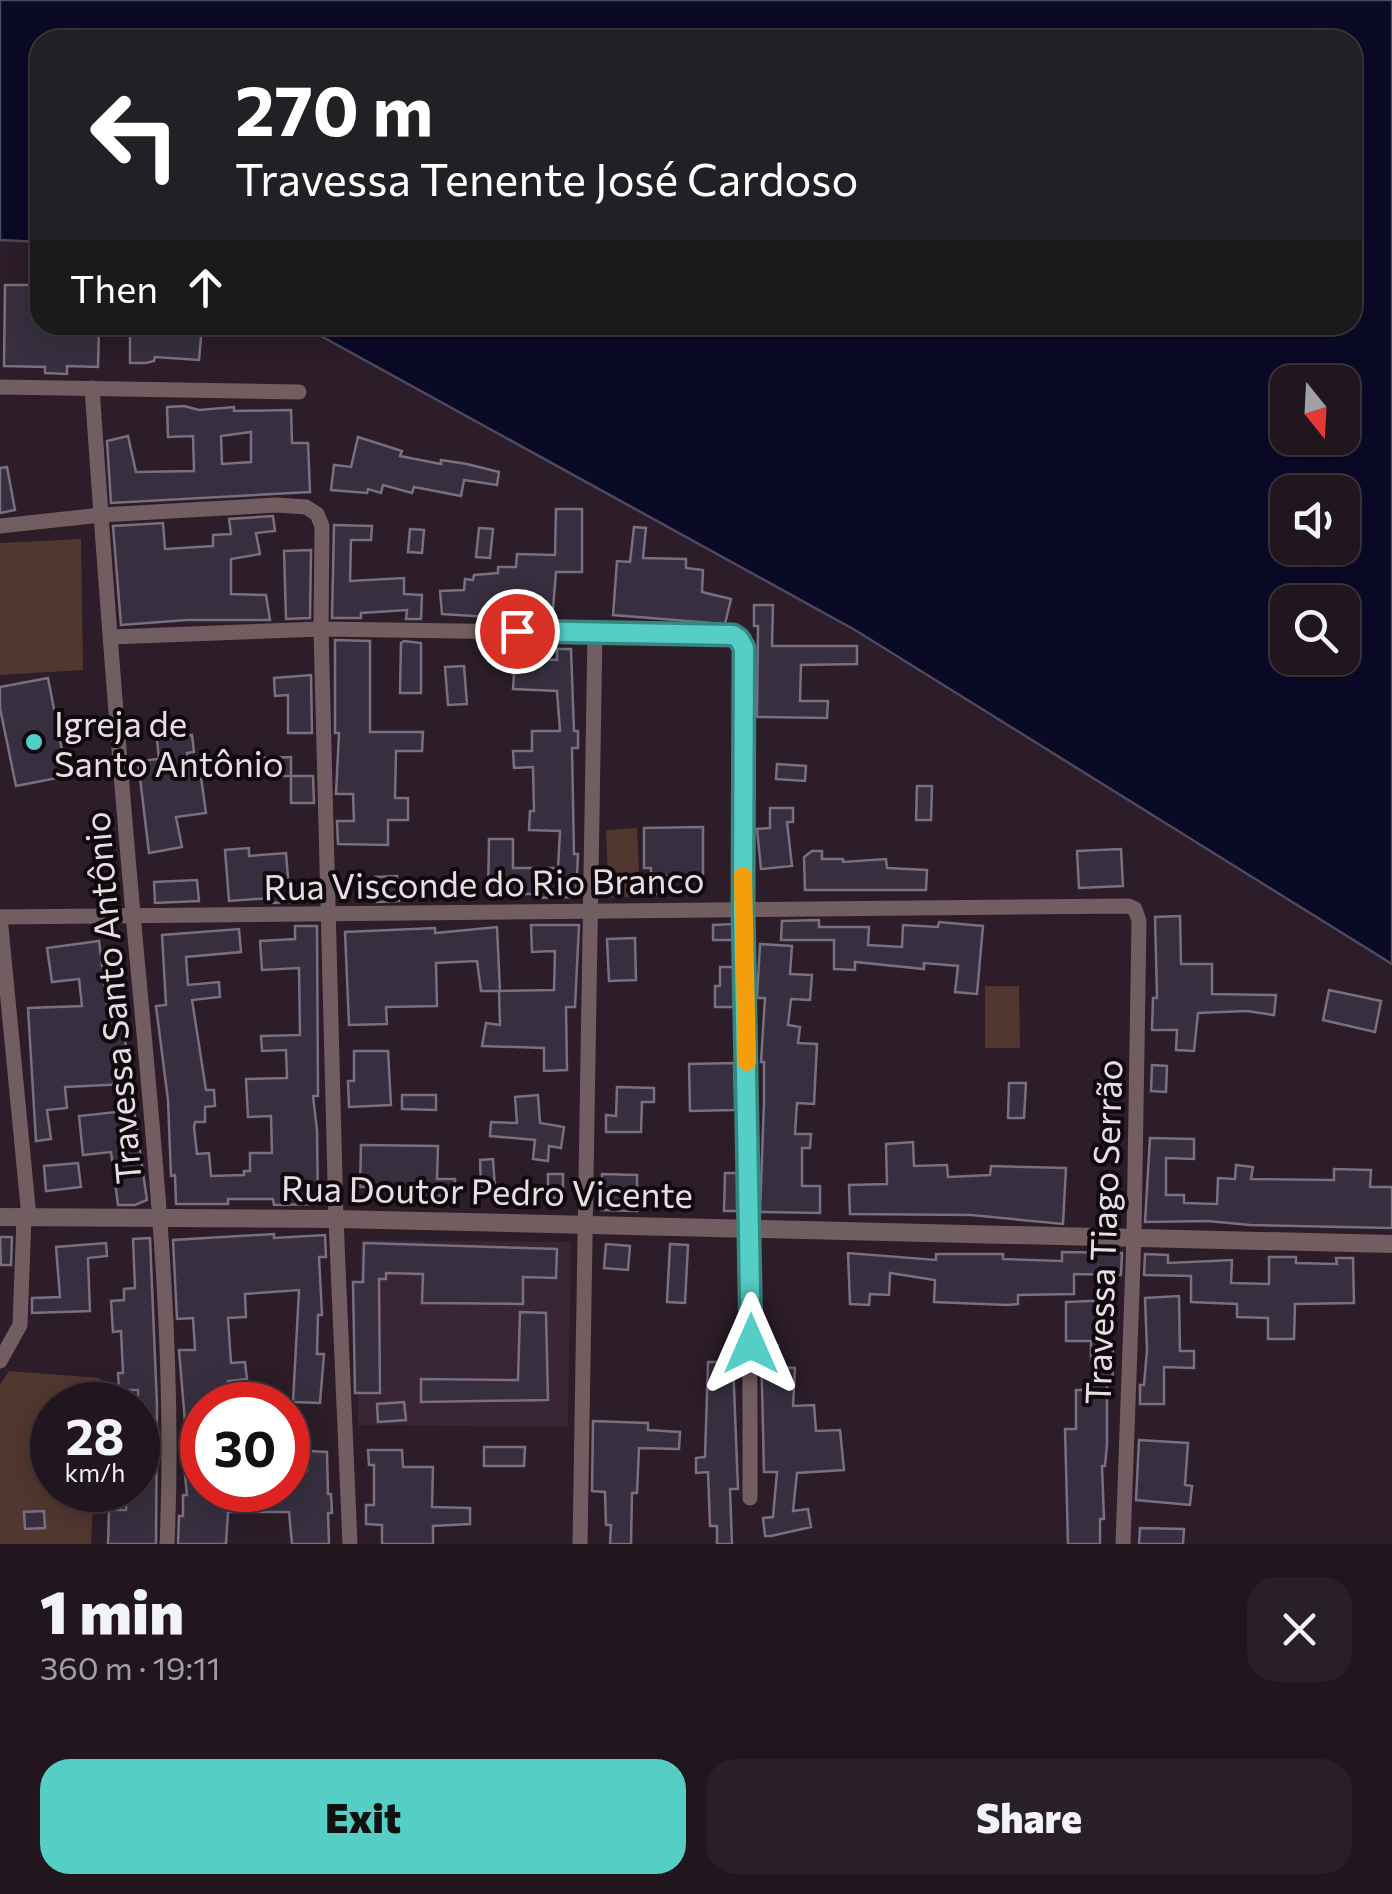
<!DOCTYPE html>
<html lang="en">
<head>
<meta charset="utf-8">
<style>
  :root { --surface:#21161e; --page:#291f27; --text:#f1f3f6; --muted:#a29fa4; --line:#3e353c; --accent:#55cec5 }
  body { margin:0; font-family:Commissioner,sans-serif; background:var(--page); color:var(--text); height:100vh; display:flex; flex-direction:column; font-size:38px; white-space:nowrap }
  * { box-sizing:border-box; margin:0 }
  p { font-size:32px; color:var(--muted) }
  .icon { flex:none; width:55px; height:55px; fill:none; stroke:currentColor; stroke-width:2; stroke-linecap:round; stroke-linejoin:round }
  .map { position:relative; height:1544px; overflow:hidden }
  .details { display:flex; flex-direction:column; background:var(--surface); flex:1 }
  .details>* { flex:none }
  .top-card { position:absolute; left:30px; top:30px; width:1332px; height:305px; border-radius:30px; box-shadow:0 5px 25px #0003,0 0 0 2px var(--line); background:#202124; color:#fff; overflow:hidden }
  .needle { width:65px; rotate:162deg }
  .controls { position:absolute; left:1270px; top:365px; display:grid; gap:20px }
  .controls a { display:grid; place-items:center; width:90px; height:90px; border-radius:20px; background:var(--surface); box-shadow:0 5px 25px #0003,0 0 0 2px var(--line); font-size:50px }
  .speed { position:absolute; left:30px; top:1382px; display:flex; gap:20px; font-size:50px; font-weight:700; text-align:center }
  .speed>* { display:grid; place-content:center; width:130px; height:130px; border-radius:50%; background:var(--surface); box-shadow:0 5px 25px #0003,0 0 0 2px var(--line); line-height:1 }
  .speed small { font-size:25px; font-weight:400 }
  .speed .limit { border:15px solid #d22; background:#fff; color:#111 }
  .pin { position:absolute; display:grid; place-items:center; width:85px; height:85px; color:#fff; margin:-42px; border:5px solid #fff; border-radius:50%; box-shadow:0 2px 10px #0007 }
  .me { position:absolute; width:110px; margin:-55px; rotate:0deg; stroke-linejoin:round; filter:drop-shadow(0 0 8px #0008) }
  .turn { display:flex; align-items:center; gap:35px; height:210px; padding:0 40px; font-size:45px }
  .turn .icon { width:130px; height:130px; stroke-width:2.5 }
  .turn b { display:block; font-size:70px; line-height:85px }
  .then { display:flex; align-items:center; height:95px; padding:0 40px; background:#0003; gap:20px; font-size:38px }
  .round { display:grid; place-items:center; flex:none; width:105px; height:105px; border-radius:30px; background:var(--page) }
  .headline { display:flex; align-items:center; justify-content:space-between; height:170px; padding:0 40px }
  h1 { font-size:60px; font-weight:800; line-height:75px }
  .primary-button { display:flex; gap:20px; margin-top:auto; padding:20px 40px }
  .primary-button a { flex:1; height:115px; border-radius:30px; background:var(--accent); color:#111; font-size:40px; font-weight:800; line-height:115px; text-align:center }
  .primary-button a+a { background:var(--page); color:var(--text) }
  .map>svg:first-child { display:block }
  .built { fill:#3a2534 }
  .green { fill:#523730 }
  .water { fill:#0a0a27; stroke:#4d4960; stroke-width:2.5; fill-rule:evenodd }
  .building { fill:#372f3f; stroke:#786f81; stroke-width:2.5; fill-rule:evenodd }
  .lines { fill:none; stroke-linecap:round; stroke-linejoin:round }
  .minor { stroke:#725e61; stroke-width:15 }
  .tertiary { stroke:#725e61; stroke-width:18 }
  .route-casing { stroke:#378680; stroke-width:25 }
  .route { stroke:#55cec5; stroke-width:18 }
  .slow { stroke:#f59e0b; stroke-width:18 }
  .poi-dot { fill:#55cec5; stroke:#10090e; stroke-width:4 }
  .labels { text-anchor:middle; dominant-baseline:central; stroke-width:8; stroke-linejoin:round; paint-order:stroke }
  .poi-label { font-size:35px; fill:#e8dde4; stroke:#10090e; text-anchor:start }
  .street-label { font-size:35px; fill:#e8dde4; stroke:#10090e }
</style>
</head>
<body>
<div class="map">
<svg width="1392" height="1544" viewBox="0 0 1392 1544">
  <rect width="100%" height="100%" fill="#2c1d28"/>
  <path class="built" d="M 361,1240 L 571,1242 L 568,1427 L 358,1425 Z"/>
  <g class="green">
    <path d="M 81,539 L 83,670 L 0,675 L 0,543 Z"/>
    <path d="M 637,828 L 640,896 L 609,898 L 606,830 Z"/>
    <path d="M 985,986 L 1019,986 L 1020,1048 L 985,1048 Z"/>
    <path d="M 9,1371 L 100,1378 L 99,1405 L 52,1405 L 52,1490 L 94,1490 L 91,1544 L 0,1544 L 0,1385 Z"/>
  </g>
  <path class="water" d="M 0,0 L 1392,0 L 1392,964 L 855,630 L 301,325 L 1352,325 L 1352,40 L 40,40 L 40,242 L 0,240 ZM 1288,382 L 1342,382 L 1342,438 L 1288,438 ZM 1288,492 L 1342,492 L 1342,548 L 1288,548 ZM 1288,602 L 1342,602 L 1342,658 L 1288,658 Z"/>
  <g class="building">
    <path d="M 5,285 L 40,285 L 40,325 L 99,325 L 98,367 L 67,366 L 67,374 L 45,373 L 45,367 L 4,366 Z"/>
    <path d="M 130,325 L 202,326 L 199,360 L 155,357 L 154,361 L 146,363 L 130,363 Z"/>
    <path d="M 184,406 L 199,410 L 234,407 L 234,411 L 291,410 L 292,443 L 308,443 L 310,492 L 111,503 L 107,441 L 128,436 L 136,472 L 194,471 L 193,436 L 168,437 L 167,407 ZM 251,432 L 251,462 L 222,464 L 221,436 Z"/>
    <path d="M 358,437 L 402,451 L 400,456 L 441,464 L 441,460 L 467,464 L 499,472 L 497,485 L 464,480 L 461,496 L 414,487 L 412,493 L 383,485 L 381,493 L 368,489 L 367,493 L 331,490 L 334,465 L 351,467 Z"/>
    <path d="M 7,467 L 15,510 L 0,513 L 0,468 Z"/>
    <path d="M 556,509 L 582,509 L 582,572 L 556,572 L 553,609 L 537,609 L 536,620 L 442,614 L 440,591 L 464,590 L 465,579 L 473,580 L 474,575 L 498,573 L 498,567 L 516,567 L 517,554 L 555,555 Z"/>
    <path d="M 273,516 L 275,531 L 256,533 L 260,554 L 231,559 L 231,594 L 266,595 L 270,620 L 187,620 L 121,625 L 113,526 L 163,523 L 165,549 L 213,546 L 213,535 L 231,534 L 229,519 Z"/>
    <path d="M 334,525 L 372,526 L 371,540 L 351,540 L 350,581 L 404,578 L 404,594 L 422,595 L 421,619 L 406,619 L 407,610 L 361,613 L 361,618 L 332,618 Z"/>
    <path d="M 634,527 L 646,528 L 643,558 L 686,559 L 686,568 L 703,570 L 702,592 L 731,599 L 725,624 L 613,615 L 617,561 L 630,562 Z"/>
    <path d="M 479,528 L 493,529 L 490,558 L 476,557 Z"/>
    <path d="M 410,529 L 424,530 L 422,553 L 408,552 Z"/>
    <path d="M 311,550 L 310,618 L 286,619 L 284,551 Z"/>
    <path d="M 754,605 L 773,605 L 772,646 L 857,646 L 857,664 L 801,665 L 800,701 L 828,701 L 827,718 L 757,717 L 758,626 L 754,626 Z"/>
    <path d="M 335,640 L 370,641 L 370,732 L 423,732 L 422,751 L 396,751 L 395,798 L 408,798 L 408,820 L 388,820 L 388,845 L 338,844 L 337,821 L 354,821 L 353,794 L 336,794 L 339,733 L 335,733 Z"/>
    <path d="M 404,641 L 421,643 L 421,693 L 400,693 L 401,643 Z"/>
    <path d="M 557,649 L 571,649 L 574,731 L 578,731 L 578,748 L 572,748 L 574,854 L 578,854 L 576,897 L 534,898 L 534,894 L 488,894 L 489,839 L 513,839 L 513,868 L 558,868 L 560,831 L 529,830 L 530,811 L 534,811 L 533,767 L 514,768 L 513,751 L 532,751 L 532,731 L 560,731 L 557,691 L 513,689 L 515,658 L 557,660 Z"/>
    <path d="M 464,666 L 467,704 L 448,705 L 445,667 Z"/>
    <path d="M 311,675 L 312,733 L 288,733 L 288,695 L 275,696 L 274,678 Z"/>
    <path d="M 48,678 L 67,776 L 16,786 L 0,708 L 0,687 Z"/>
    <path d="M 192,735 L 194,752 L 187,753 L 190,778 L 201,777 L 206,813 L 176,817 L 182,847 L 149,853 L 138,761 L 159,759 L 157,740 Z"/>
    <path d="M 291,757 L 291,776 L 263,776 L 262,758 Z"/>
    <path d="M 777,764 L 806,766 L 805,781 L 776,779 Z"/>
    <path d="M 291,776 L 313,776 L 314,803 L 291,803 Z"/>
    <path d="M 917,786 L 932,786 L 931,820 L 916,820 Z"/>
    <path d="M 770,808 L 793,808 L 793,822 L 787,822 L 792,866 L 761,869 L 757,829 L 770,828 Z"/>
    <path d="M 703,827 L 703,875 L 665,876 L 665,894 L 651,894 L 651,868 L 644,868 L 644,828 Z"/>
    <path d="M 249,848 L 249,856 L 286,853 L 290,902 L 272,903 L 271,898 L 229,901 L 225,850 Z"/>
    <path d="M 1121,849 L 1123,886 L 1079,888 L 1077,851 Z"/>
    <path d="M 812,851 L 822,851 L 822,859 L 843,859 L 843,862 L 886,859 L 887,868 L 927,870 L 926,890 L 805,890 L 804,857 Z"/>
    <path d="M 397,876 L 399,901 L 377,902 L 375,877 Z"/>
    <path d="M 197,880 L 199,901 L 155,903 L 154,882 Z"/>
    <path d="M 1180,916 L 1181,964 L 1212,964 L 1212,994 L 1276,995 L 1274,1015 L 1247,1011 L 1198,1013 L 1194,1051 L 1176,1050 L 1177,1030 L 1152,1030 L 1153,998 L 1157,998 L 1155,917 Z"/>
    <path d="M 819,920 L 819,927 L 869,927 L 868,945 L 902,947 L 903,925 L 938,927 L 939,922 L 983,926 L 977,994 L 955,992 L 958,966 L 924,963 L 924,969 L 855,962 L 855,970 L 834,969 L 834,940 L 781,940 L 782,921 Z"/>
    <path d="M 734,924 L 734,940 L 713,940 L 713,925 Z"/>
    <path d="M 531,925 L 579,925 L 575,1007 L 566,1007 L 567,1070 L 544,1071 L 544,1048 L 482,1046 L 486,1023 L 500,1025 L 499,991 L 481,991 L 477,961 L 436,963 L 437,1006 L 386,1007 L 387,1024 L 349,1025 L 345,932 L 435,928 L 435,933 L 497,927 L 500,991 L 554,990 L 555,951 L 532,952 Z"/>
    <path d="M 295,926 L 317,926 L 318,1096 L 313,1096 L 317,1130 L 318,1204 L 274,1205 L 273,1199 L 228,1199 L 228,1204 L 176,1204 L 175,1175 L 171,1176 L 168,1100 L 156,1006 L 166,1005 L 162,935 L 239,929 L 241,952 L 186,957 L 188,985 L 219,982 L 220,997 L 192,1000 L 206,1090 L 214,1090 L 215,1106 L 205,1107 L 205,1122 L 195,1122 L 194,1127 L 197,1154 L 209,1153 L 211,1176 L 244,1175 L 244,1171 L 250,1171 L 250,1153 L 272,1153 L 271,1116 L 248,1117 L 246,1079 L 287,1078 L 286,1050 L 262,1051 L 261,1036 L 300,1035 L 299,968 L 262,970 L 260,941 L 295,939 Z"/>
    <path d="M 635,938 L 636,980 L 609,981 L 607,939 Z"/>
    <path d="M 99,941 L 107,1005 L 125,1005 L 126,1084 L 65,1087 L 67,1108 L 47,1110 L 51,1139 L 36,1141 L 28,1008 L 82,1006 L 79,979 L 52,982 L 47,948 Z"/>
    <path d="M 760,944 L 792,946 L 790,974 L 812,975 L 810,1000 L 791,999 L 788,1025 L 800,1027 L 798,1043 L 817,1044 L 814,1104 L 797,1103 L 795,1134 L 811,1134 L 810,1148 L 802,1148 L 802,1186 L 820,1186 L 820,1213 L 760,1212 L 764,1102 L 764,1062 L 761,1062 L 765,998 L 757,998 Z"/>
    <path d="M 720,967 L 734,967 L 734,1007 L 715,1007 L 715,986 L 720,986 Z"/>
    <path d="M 1329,990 L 1381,1001 L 1375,1032 L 1323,1020 Z"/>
    <path d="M 354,1051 L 388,1051 L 391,1105 L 349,1107 L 348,1081 L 354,1081 Z"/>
    <path d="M 734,1063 L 735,1110 L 690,1111 L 689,1064 Z"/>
    <path d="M 1152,1065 L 1167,1066 L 1166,1092 L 1151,1091 Z"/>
    <path d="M 1009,1083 L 1026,1083 L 1024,1118 L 1008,1118 Z"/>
    <path d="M 617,1087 L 654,1088 L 654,1102 L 642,1102 L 641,1132 L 606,1132 L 606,1115 L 616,1116 Z"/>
    <path d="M 402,1095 L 436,1095 L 436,1110 L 402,1109 Z"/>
    <path d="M 538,1095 L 540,1123 L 564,1127 L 561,1148 L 549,1146 L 548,1161 L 533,1159 L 535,1140 L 490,1136 L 491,1122 L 517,1123 L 515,1097 Z"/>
    <path d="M 134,1110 L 147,1200 L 135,1205 L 118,1205 L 111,1152 L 83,1155 L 79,1116 Z"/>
    <path d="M 1150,1138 L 1194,1139 L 1194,1159 L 1166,1158 L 1166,1195 L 1184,1195 L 1184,1203 L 1217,1204 L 1218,1178 L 1235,1179 L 1236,1165 L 1253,1167 L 1251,1179 L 1334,1180 L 1334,1169 L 1371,1170 L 1370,1187 L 1392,1187 L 1392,1228 L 1250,1225 L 1208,1221 L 1145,1222 Z"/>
    <path d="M 913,1142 L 914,1166 L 947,1165 L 948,1177 L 990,1175 L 991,1166 L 1066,1168 L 1063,1224 L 971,1215 L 850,1214 L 849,1185 L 887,1184 L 886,1144 Z"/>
    <path d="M 361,1145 L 438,1146 L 437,1179 L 455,1179 L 455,1197 L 401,1194 L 402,1187 L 360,1187 Z"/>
    <path d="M 493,1159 L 495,1189 L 481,1190 L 480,1160 Z"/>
    <path d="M 78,1163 L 81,1187 L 46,1191 L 44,1166 Z"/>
    <path d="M 725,1173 L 737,1173 L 737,1211 L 724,1211 Z"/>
    <rect x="548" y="1174" width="15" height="24"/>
    <path d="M 602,1174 L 637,1175 L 637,1211 L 601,1210 Z"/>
    <path d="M 274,1234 L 274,1238 L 325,1235 L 326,1257 L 319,1257 L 322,1315 L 318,1315 L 317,1354 L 324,1354 L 320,1403 L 293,1402 L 299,1290 L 245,1294 L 246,1317 L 228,1318 L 231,1363 L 245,1362 L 247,1379 L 228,1381 L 229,1397 L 210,1399 L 211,1405 L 202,1405 L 202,1448 L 192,1449 L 190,1422 L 185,1422 L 179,1350 L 195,1350 L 193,1318 L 177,1319 L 173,1240 Z"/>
    <path d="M 0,1237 L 12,1237 L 11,1265 L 1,1265 Z"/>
    <path d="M 150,1238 L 157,1405 L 156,1544 L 108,1544 L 109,1510 L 126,1510 L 127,1495 L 138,1495 L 138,1390 L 119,1390 L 118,1373 L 123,1373 L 121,1331 L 113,1332 L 111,1301 L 124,1300 L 124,1289 L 135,1288 L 133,1239 Z"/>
    <path d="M 106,1243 L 107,1256 L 88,1258 L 90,1311 L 32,1313 L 32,1298 L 60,1297 L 56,1247 Z"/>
    <path d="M 364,1243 L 557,1249 L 556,1278 L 523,1277 L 523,1304 L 422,1303 L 423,1274 L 386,1273 L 386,1279 L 379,1279 L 380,1393 L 355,1393 L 353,1282 L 363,1282 Z"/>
    <path d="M 606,1244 L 630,1246 L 628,1270 L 604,1268 Z"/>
    <path d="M 670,1244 L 688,1245 L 685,1303 L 667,1302 Z"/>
    <path d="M 1062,1252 L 1122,1253 L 1121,1275 L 1074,1274 L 1074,1294 L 1018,1295 L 1018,1304 L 1008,1305 L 934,1302 L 935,1280 L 890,1273 L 889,1295 L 870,1294 L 869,1305 L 850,1304 L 848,1253 L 936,1260 L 936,1254 L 1003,1254 L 1003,1259 L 1062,1261 Z"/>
    <path d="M 1145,1254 L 1168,1255 L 1168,1263 L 1232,1260 L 1231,1283 L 1269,1284 L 1269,1257 L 1296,1257 L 1296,1263 L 1337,1264 L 1336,1258 L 1353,1258 L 1354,1303 L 1295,1304 L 1294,1339 L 1268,1339 L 1268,1318 L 1237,1317 L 1237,1304 L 1191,1302 L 1191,1276 L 1144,1275 Z"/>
    <path d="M 1179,1296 L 1180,1351 L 1194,1351 L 1194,1368 L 1164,1367 L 1164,1404 L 1140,1404 L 1140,1385 L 1144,1385 L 1147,1350 L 1145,1298 Z"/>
    <path d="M 1114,1300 L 1115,1318 L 1101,1318 L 1109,1332 L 1099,1347 L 1113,1348 L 1113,1366 L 1112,1385 L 1107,1385 L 1107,1444 L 1105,1466 L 1102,1466 L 1104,1519 L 1100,1519 L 1100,1544 L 1068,1544 L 1065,1429 L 1076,1429 L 1076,1390 L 1092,1390 L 1094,1360 L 1091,1361 L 1091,1341 L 1066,1341 L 1066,1302 Z"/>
    <path d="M 520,1312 L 546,1313 L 548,1400 L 421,1402 L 421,1379 L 518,1380 Z"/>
    <path d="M 761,1345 L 778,1345 L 777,1367 L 795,1368 L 793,1406 L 814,1405 L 816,1431 L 840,1430 L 844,1470 L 797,1473 L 793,1511 L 808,1509 L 811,1527 L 771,1536 L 765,1536 L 763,1518 L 773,1517 L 777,1472 L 764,1472 Z"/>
    <path d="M 708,1362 L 733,1362 L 738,1489 L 730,1489 L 732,1544 L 717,1544 L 717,1526 L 710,1526 L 708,1472 L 696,1473 L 696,1458 L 705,1457 Z"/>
    <path d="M 404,1402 L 406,1420 L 378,1422 L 377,1404 Z"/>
    <path d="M 593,1421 L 648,1423 L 648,1430 L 680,1432 L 679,1449 L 639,1448 L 637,1493 L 632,1493 L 631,1544 L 610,1544 L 611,1525 L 606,1525 L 605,1492 L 592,1491 Z"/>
    <path d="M 1139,1440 L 1188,1443 L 1185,1485 L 1192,1486 L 1190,1505 L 1136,1500 Z"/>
    <path d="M 484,1447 L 525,1447 L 524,1466 L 484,1466 Z"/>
    <path d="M 368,1450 L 402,1450 L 403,1467 L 433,1467 L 432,1507 L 470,1508 L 470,1524 L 433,1526 L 433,1544 L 382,1544 L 382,1525 L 366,1524 L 366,1505 L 374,1505 L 374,1465 L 369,1465 Z"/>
    <path d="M 308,1451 L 327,1452 L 328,1494 L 331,1494 L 332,1513 L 328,1513 L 329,1544 L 292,1544 L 289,1512 L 228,1512 L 226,1544 L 178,1544 L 179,1516 L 183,1516 L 183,1495 L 187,1495 L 185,1475 L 202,1474 L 202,1494 L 272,1494 L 272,1490 L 288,1490 L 288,1471 L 307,1471 Z"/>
    <path d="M 44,1511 L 45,1528 L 25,1529 L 24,1512 Z"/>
    <path d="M 1140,1528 L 1184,1529 L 1183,1544 L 1139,1544 Z"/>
  </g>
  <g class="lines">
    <g class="minor">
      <path d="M 0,387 L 299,392"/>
      <path d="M 92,388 C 105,575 119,761 136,947 C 154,1145 176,1345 167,1544"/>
      <path d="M 0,526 L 101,515 L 276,505 L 306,507 L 317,514 L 322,526 L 321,629 L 336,1219 L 350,1544"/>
      <path d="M 111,637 L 321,629 L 733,635 L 739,639 L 743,648 C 743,931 751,1215 750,1498"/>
      <path d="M 0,917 L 1128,906 L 1135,909 L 1139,921 L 1134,1235 L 1123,1544"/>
      <path d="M 0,917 L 29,1217"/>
      <path d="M 0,1361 L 20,1325 L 24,1217"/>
      <path d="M 580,1544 L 595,632"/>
    </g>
    <path class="tertiary" d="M 0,1217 L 336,1219 L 1392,1244"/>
  </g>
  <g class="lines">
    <defs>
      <path id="route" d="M 517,631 L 733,635 L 739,639 L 744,648 L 743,909 L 751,1344"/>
    </defs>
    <use href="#route" class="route-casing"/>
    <use href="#route" class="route"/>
    <path class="slow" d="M 743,876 L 747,1062"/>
  </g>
  <circle class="poi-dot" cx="34" cy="742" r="10"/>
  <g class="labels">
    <g class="poi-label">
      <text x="54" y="722">Igreja de<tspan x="54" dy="40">Santo Antônio</tspan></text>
    </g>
    <g class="street-label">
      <text transform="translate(484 882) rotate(-1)">Rua Visconde do Rio Branco</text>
      <text transform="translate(111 998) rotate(-95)">Travessa Santo Antônio</text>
      <text transform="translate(487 1190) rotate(1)">Rua Doutor Pedro Vicente</text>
      <text transform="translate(1102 1232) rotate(-88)">Travessa Tiago Serrão</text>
    </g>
  </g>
</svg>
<div class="controls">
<a><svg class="needle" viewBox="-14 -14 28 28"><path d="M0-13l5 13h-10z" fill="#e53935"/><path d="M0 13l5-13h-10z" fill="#a29fa4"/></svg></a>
<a><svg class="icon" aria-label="sound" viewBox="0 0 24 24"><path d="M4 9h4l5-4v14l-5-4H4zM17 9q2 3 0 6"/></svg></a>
<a><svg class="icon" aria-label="search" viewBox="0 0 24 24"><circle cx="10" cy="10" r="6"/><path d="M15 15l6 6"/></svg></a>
</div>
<div class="speed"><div>28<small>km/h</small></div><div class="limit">30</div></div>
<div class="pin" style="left:517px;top:631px;background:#d93025"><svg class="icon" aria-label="arrive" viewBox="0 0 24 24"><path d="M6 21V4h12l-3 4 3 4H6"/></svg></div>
<svg class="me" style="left:751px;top:1344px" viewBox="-20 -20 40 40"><path d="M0-17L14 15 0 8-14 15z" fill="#55cec5" stroke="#fff" stroke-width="4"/></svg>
<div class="top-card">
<div class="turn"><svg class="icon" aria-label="left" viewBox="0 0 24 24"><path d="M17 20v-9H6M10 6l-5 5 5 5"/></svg><div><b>270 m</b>Travessa Tenente José Cardoso</div></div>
<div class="then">Then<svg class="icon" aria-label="ahead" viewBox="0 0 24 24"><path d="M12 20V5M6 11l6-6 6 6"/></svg></div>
</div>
</div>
<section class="details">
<div class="headline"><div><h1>1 min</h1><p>360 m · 19:11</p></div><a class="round"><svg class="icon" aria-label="close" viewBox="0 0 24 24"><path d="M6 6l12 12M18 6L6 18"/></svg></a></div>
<div class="primary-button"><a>Exit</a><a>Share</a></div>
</section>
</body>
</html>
